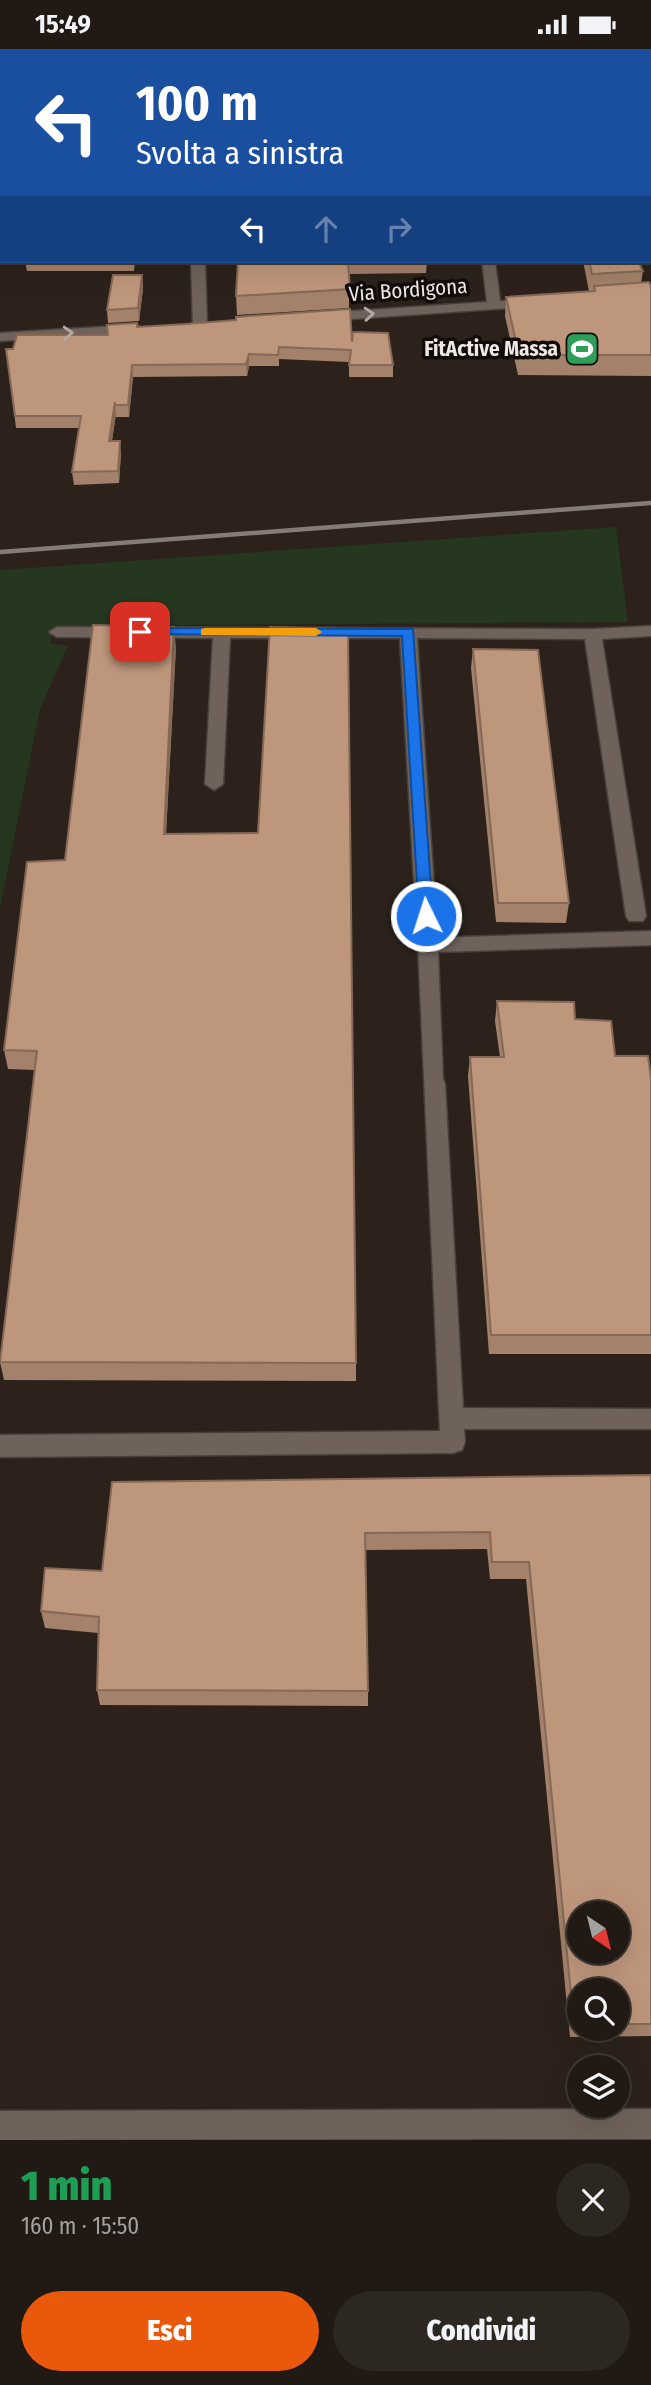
<!DOCTYPE html>
<html lang="it">
<head>
<meta charset="utf-8">
<style>
  :root { --surface:#211a14; --page:#2d2722; --text:#f1f3f6; --muted:#a2a1a0; --line:#3e3834; --accent:#ea580c }
  body { margin:0; font-family:"Fira Sans Condensed",sans-serif; background:var(--page); color:var(--text); height:100vh; display:flex; flex-direction:column; font-size:26px; white-space:nowrap }
  * { box-sizing:border-box; margin:0 }
  p { font-size:23px; color:var(--muted) }
  .icon { flex:none; width:38px; height:38px; fill:none; stroke:currentColor; stroke-width:2; stroke-linecap:round; stroke-linejoin:round }
  .map { position:relative; height:2091px; overflow:hidden }
  .sheet { display:flex; flex-direction:column; background:var(--surface); flex:1 }
  .sheet>* { flex:none }
  .guide { position:absolute; left:0px; top:0px; width:651px; height:214px; box-shadow:0 7px 28px #0002,0 0 0 2px var(--line); background:#1a4fa0; color:#fff; overflow:hidden }
  .needle { width:46px; rotate:145deg }
  .fabs { position:absolute; left:567px; top:1852px; display:grid; gap:14px }
  .fabs a { display:grid; place-items:center; width:63px; height:63px; border-radius:50%; background:var(--surface); box-shadow:0 7px 28px #0002,0 0 0 2px var(--line); font-size:35px }
  .pin { position:absolute; display:grid; place-items:center; width:60px; height:60px; color:#fff; margin:-30px; border-radius:14px; box-shadow:0 4px 10px #0006 }
  .me { position:absolute; width:77px; margin:-38px; rotate:356deg; stroke-linejoin:round; filter:drop-shadow(0 0 5px #0008) }
  .turn { display:flex; align-items:center; gap:24px; height:147px; padding:0 21px; font-size:32px }
  .turn .icon { width:91px; height:91px; stroke-width:2.5 }
  .turn b { display:block; font-size:49px; line-height:60px }
  .lanes { display:flex; align-items:center; height:66px; padding:0 21px; background:#0003; justify-content:center; gap:35px; direction:ltr }
  .lanes .off { opacity:.35 }
  .round { display:grid; place-items:center; flex:none; width:74px; height:74px; border-radius:37px; background:var(--page) }
  .summary { display:flex; align-items:center; justify-content:space-between; height:119px; padding:0 21px }
  h1 { font-size:42px; font-weight:800; line-height:52px; color:#1e9e55 }
  .button { display:flex; gap:14px; margin-top:auto; padding:14px 21px }
  .button a { flex:1; height:80px; border-radius:42px; background:var(--accent); color:#fff; font-size:28px; font-weight:800; line-height:80px; text-align:center }
  .button a+a { background:var(--page); color:var(--text) }
  .status { display:flex; justify-content:space-between; align-items:center; height:49px; padding:0 35px; background:var(--surface); direction:ltr }
  .status svg { height:19px; fill:currentColor }
  .map>svg:first-child { display:block }
  .green { fill:#25371f }
  .lines { fill:none; stroke-linecap:round; stroke-linejoin:round }
  .lane-casing { stroke:#48403b; stroke-width:3 }
  .street-casing { stroke:#48403b; stroke-width:3 }
  .secondary-casing { stroke:#48403b; stroke-width:3 }
  .lane { fill:#6f625b; fill-rule:evenodd }
  .street { fill:#6f625b; fill-rule:evenodd }
  .secondary { fill:#907642; fill-rule:evenodd }
  .rail { stroke:#857c77; stroke-width:4.5 }
  .wall { fill:#a3816a; fill-rule:evenodd }
  .shaded-wall { fill:#856956 }
  .building { fill:#be967b; stroke:#856956; stroke-width:2; fill-rule:evenodd }
  .oneway { stroke:#b5aba6 }
  .route { fill:#1a73e8; stroke:#114b97; stroke-width:2 }
  .slow { fill:#f59e0b }
  .labels { text-anchor:middle; dominant-baseline:central; stroke-width:7; stroke-linejoin:round; paint-order:stroke }
  .far-street-label { font-size:21px; fill:#eee7e3; stroke:#110c09 }
  .far-poi-label { font-size:21px; font-weight:bold; fill:#eee7e3; stroke:#110c09; text-anchor:end }
</style>
</head>
<body>
<div class="status"><b>15:49</b><svg viewBox="0 0 49 12"><path d="M0 12V9h3v3zM5 12V6h3v6zM10 12V3h3v9zM15 12V0h3v12zM26 1h20v11H26zM47 4h2v5h-2z"/></svg></div>
<div class="map">
<svg width="651" height="2091" viewBox="0 0 651 2091">
  <rect width="100%" height="100%" fill="#2c221b"/>
  <path class="green" d="M 616,478 L 628,573 L 55,577 L 50,594 L 68,597 L 40,660 L 0,859 L 0,521 Z"/>
  <g class="lines">
    <defs>
      <g id="lane">
        <path d="M 191,212 L 205,212 L 207,277 L 200,281 L 193,277 Z"/>
        <path d="M 651,577 L 651,587 L 602,590 L 646,867 L 643,872 L 629,872 L 626,867 L 585,590 L 417,589 L 436,867 L 433,872 L 419,872 L 416,867 L 400,589 L 230,589 L 223,735 L 214,741 L 205,735 L 213,589 L 57,588 L 49,583 L 57,578 L 593,580 Z"/>
        <path d="M 651,882 L 651,896 L 438,903 L 443,1030 L 445,1035 L 463,1359 L 651,1360 L 651,1380 L 464,1380 L 465,1393 L 462,1401 L 453,1404 L 0,1408 L 0,1386 L 440,1382 L 418,896 L 421,891 L 428,889 Z"/>
        <path d="M 651,2060 L 651,2090 L 0,2091 L 0,2062 Z"/>
      </g>
      <g id="street">
        <path d="M 454,0 L 464,0 L 465,2 L 454,2 Z"/>
        <path d="M 482,212 L 495,212 L 500,252 L 532,250 L 537,251 L 537,257 L 323,272 L 316,268 L 323,264 L 487,253 Z"/>
        <path d="M 134,276 L 139,277 L 139,283 L 0,292 L 0,284 Z"/>
      </g>
      <g id="secondary">
        <path d="M 13,0 L 23,0 L 12,2 Z"/>
        <path d="M 0,56 L 2,56 L 0,69 Z"/>
      </g>
    </defs>
    <use href="#lane" class="lane-casing"/>
    <use href="#street" class="street-casing"/>
    <use href="#secondary" class="secondary-casing"/>
    <use href="#lane" class="lane"/>
    <use href="#street" class="street"/>
    <use href="#secondary" class="secondary"/>
    <path class="rail" d="M 0,503 L 651,454"/>
  </g>
  <g class="wall">
    <path d="M 540,0 L 651,0 L 651,212 L 638,212 L 643,222 L 641,234 L 651,238 L 651,327 L 518,326 L 505,267 L 506,248 L 589,242 L 583,212 L 649,212 L 649,2 L 541,2 Z"/>
    <path d="M 25,212 L 135,212 L 134,222 L 27,222 Z"/>
    <path d="M 238,212 L 427,212 L 426,224 L 349,225 L 349,259 L 237,266 L 236,247 Z"/>
    <path d="M 142,226 L 143,240 L 139,272 L 108,274 L 107,261 Z"/>
    <path d="M 137,274 L 137,278 L 352,293 L 393,316 L 393,328 L 349,328 L 349,313 L 279,310 L 279,317 L 249,317 L 247,327 L 133,328 L 129,368 L 116,368 L 116,365 L 112,392 L 121,404 L 119,434 L 74,436 L 72,423 L 79,379 L 16,379 L 6,300 L 13,300 L 108,286 Z"/>
    <path d="M 176,598 L 166,785 L 356,1314 L 356,1332 L 4,1331 L 0,1313 L 35,1021 L 8,1020 L 4,1001 L 65,811 Z"/>
    <path d="M 473,600 L 569,854 L 566,874 L 496,873 L 471,619 Z"/>
    <path d="M 497,952 L 575,970 L 615,1007 L 651,1030 L 651,1305 L 489,1305 L 468,1027 L 470,1008 L 500,1008 L 495,972 Z"/>
    <path d="M 651,1426 L 651,1987 L 570,1988 L 526,1530 L 490,1530 L 487,1500 L 365,1501 L 368,1642 L 368,1657 L 100,1656 L 97,1641 L 98,1584 L 45,1579 L 41,1562 L 102,1522 ZM 579,1941 L 618,1941 L 618,1979 L 579,1979 Z"/>
  </g>
  <g class="shaded-wall">
    <path d="M 142,226 L 143,240 L 139,272 L 138,259 Z"/>
    <path d="M 249,305 L 249,317 L 247,327 L 246,315 Z"/>
    <path d="M 132,316 L 133,328 L 129,368 L 128,356 Z"/>
    <path d="M 115,353 L 116,365 L 110,404 L 109,392 Z"/>
    <path d="M 120,392 L 121,404 L 119,434 L 118,422 Z"/>
    <path d="M 174,578 L 176,598 L 165,804 L 164,785 Z"/>
  </g>
  <g class="building">
    <rect x="236" y="0" width="205" height="2"/>
    <path d="M 545,0 L 651,0 L 651,194 L 649,194 L 649,2 L 546,2 Z"/>
    <path d="M 238,212 L 348,212 L 350,240 L 236,247 Z"/>
    <path d="M 589,212 L 638,212 L 643,222 L 592,225 Z"/>
    <path d="M 113,226 L 142,226 L 138,259 L 107,261 Z"/>
    <path d="M 649,233 L 651,238 L 651,306 L 519,306 L 506,248 L 595,242 L 594,237 Z"/>
    <path d="M 350,260 L 352,293 L 353,283 L 388,284 L 393,316 L 349,316 L 351,301 L 279,298 L 278,306 L 249,305 L 246,315 L 132,316 L 128,356 L 115,356 L 115,353 L 109,392 L 120,392 L 118,422 L 72,423 L 81,367 L 15,367 L 6,300 L 13,300 L 17,286 L 108,286 L 107,276 L 137,274 L 137,278 L 186,275 L 236,271 L 236,268 Z"/>
    <path d="M 93,576 L 174,578 L 164,785 L 258,784 L 270,578 L 348,580 L 356,1314 L 0,1313 L 37,1002 L 4,1001 L 27,813 L 65,811 Z"/>
    <path d="M 473,600 L 538,601 L 569,854 L 498,854 Z"/>
    <path d="M 497,952 L 574,953 L 575,970 L 611,972 L 615,1007 L 648,1007 L 651,1030 L 651,1286 L 491,1286 L 470,1008 L 504,1008 Z"/>
    <path d="M 651,1426 L 651,1975 L 618,1975 L 618,1941 L 579,1941 L 579,1976 L 574,1976 L 529,1513 L 492,1513 L 490,1483 L 365,1484 L 368,1642 L 97,1641 L 99,1568 L 41,1562 L 45,1519 L 102,1522 L 112,1433 ZM 579,1864 L 618,1864 L 618,1902 L 579,1902 Z"/>
  </g>
  <defs><path id="oneway-chevron" d="M-2-3.5L2.5 0L-2 3.5" fill="none" stroke-width="1.6" stroke-linecap="round" stroke-linejoin="round" transform="scale(1.75)"/></defs>
  <g class="oneway">
    <use href="#oneway-chevron" transform="translate(369 265) rotate(-4)"/>
    <use href="#oneway-chevron" transform="translate(68 284) rotate(-3)"/>
  </g>
  <path class="route" d="M 140,579 L 413,580 L 433,867 L 431,871 L 421,871 L 419,867 L 402,587 L 135,585 L 134,583 Z"/>
  <path class="slow" d="M 205,579 L 316,579 L 322,583 L 316,587 L 201,586 L 201,580 Z"/>
  <defs>
    <symbol id="stadium-square" viewBox="-11 -11 22 22"><rect x="-9" y="-9" width="18" height="18" rx="4" fill="#2e9e5b" stroke="#110c09"/><path d="M0-5a6.5 5 0 1 0 0 10a6.5 5 0 1 0 0-10ZM-3.5-1.8h7v3.6h-7Z" fill="#fff"/></symbol>
  </defs>
  <g fill-rule="evenodd">
    <use href="#stadium-square" x="563" y="281" width="38" height="38"/>
  </g>
  <g class="labels">
    <g class="far-street-label">
      <text transform="translate(408 241) rotate(-4)">Via Bordigona</text>
    </g>
    <g class="far-poi-label">
      <text x="558" y="300">FitActive Massa</text>
    </g>
  </g>
</svg>
<div class="fabs">
<a><svg class="needle" viewBox="-14 -14 28 28"><path d="M0-13l5 13h-10z" fill="#e53935"/><path d="M0 13l5-13h-10z" fill="#a2a1a0"/></svg></a>
<a><svg class="icon" aria-label="search" viewBox="0 0 24 24"><circle cx="10" cy="10" r="6"/><path d="M15 15l6 6"/></svg></a>
<a><svg class="icon" aria-label="layers" viewBox="0 0 24 24"><path d="M12 4l9 5-9 5-9-5zM3 14l9 5 9-5"/></svg></a>
</div>
<div class="pin" style="left:140px;top:583px;background:#d93025"><svg class="icon" aria-label="arrive" viewBox="0 0 24 24"><path d="M6 21V4h12l-3 4 3 4H6"/></svg></div>
<svg class="me" style="left:426px;top:867px" viewBox="-20 -20 40 40"><circle r="17" fill="#1a73e8" stroke="#fff" stroke-width="3"/><path d="M0-11L8 9 0 5-8 9z" fill="#fff"/></svg>
<div class="guide">
<div class="turn"><svg class="icon" aria-label="left" viewBox="0 0 24 24"><path d="M17 20v-9H6M10 6l-5 5 5 5"/></svg><div><b>100 m</b>Svolta a sinistra</div></div>
<div class="lanes"><svg class="icon" aria-label="left" viewBox="0 0 24 24"><path d="M17 20v-9H6M10 6l-5 5 5 5"/></svg><svg class="icon off" aria-label="ahead" viewBox="0 0 24 24"><path d="M12 20V5M6 11l6-6 6 6"/></svg><svg class="icon off" aria-label="right" viewBox="0 0 24 24"><path d="M7 20v-9h11M14 6l5 5-5 5"/></svg></div>
</div>
</div>
<section class="sheet">
<div class="summary"><div><h1>1 min</h1><p>160 m · 15:50</p></div><a class="round"><svg class="icon" aria-label="close" viewBox="0 0 24 24"><path d="M6 6l12 12M18 6L6 18"/></svg></a></div>
<div class="button"><a>Esci</a><a>Condividi</a></div>
</section>
</body>
</html>
